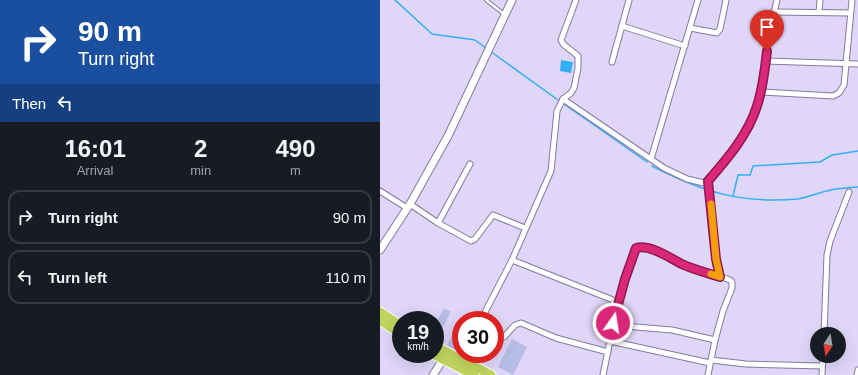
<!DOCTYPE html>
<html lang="en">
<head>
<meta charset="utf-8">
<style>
  :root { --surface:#171b24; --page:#20242c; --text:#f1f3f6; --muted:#9ea1a6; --line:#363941 }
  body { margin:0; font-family:Helvetica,sans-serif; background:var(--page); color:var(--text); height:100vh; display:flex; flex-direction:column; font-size:15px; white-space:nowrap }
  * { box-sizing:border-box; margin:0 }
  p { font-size:13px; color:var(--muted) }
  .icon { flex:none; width:22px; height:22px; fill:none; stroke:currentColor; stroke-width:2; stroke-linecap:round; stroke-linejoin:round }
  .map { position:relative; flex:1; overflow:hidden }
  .details { display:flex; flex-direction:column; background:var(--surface); width:380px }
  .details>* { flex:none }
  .hud { background:#1a4fa0; color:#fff; overflow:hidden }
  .needle { width:26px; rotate:192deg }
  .tools { position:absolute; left:430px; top:327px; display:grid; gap:8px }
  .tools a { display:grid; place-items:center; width:36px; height:36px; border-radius:50%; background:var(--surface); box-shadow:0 4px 16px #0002; font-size:20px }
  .speed { position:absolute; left:12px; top:311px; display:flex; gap:8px; font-size:20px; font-weight:700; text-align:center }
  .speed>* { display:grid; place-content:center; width:52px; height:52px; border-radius:50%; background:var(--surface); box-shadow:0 4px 16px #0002; line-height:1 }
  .speed small { font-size:10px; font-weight:400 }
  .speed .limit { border:6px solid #d22; background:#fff; color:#111 }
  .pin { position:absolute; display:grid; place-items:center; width:34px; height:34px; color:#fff; margin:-41px -17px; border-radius:50% 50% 50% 0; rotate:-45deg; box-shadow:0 0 4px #0007 }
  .pin .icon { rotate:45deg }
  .me { position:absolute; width:44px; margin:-22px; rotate:13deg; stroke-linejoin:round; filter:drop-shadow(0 0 3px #0008) }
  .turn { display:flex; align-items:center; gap:14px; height:84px; padding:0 12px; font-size:18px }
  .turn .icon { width:52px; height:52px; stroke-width:2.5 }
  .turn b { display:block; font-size:28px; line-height:34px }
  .then { display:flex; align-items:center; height:38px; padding:0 12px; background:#0003; gap:8px; font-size:15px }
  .eta { display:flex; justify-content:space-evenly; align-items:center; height:68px; text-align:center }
  .eta b { font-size:24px; font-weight:700; line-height:28px }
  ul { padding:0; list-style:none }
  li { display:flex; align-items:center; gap:12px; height:54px; margin:0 8px 6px; padding:0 4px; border:2px solid var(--line); border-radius:12px }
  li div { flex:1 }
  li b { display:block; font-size:15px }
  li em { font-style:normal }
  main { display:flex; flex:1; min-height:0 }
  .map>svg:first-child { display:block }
  .water { fill:#31b1f4 }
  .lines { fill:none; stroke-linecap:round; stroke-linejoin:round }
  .stream { stroke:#31b1f4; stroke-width:1.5 }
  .building { fill:#b6bde7 }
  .lane-casing { stroke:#84799f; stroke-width:4.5 }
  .street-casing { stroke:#84799f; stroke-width:7 }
  .secondary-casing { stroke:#84799f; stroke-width:9 }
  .highway-casing { stroke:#fff; stroke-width:11 }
  .lane { stroke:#fff; stroke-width:2.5 }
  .street { stroke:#fff; stroke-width:5 }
  .secondary { stroke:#fff; stroke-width:7 }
  .highway { stroke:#c0d45e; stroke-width:9 }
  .route-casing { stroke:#8e194d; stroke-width:10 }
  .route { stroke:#db2777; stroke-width:7 }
  .slow { stroke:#f59e0b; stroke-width:7 }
</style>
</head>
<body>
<main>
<section class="details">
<div class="hud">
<div class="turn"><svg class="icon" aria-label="right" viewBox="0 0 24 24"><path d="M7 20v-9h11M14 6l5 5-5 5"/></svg><div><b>90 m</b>Turn right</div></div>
<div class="then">Then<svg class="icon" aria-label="left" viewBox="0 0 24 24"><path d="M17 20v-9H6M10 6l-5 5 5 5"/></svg></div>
</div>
<div class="eta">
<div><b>16:01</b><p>Arrival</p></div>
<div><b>2</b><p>min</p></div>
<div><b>490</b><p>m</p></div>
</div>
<ul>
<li><svg class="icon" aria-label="right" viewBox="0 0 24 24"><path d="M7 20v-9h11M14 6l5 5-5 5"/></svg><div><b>Turn right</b></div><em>90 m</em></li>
<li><svg class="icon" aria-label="left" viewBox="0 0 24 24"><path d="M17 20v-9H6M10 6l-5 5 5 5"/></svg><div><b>Turn left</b></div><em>110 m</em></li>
</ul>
</section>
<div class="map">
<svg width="478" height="375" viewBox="0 0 478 375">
  <rect width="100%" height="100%" fill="#dfd6f8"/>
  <path class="water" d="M 181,60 L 193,62 L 191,73 L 180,71 Z"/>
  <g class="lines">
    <g class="stream">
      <path d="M 15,0 L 52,34 L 95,40 L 107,49"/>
      <path d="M 110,51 L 178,100"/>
      <path d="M 184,104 L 267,162"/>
      <path d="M 272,166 C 323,192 361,204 418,199 C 429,197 440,192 451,190 C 459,188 469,188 478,187"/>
      <path d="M 353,196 L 358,175 L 370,175 L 373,166 L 440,162 L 452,155 L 478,151"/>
    </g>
  </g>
  <g class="building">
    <path d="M 64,308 L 71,312 L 63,327 L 56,323 Z"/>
    <path d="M 76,329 L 81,332 L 81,344 L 77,351 L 67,345 Z"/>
    <path d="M 132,339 L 147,347 L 133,375 L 118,367 Z"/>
  </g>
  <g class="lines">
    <defs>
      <path id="lane" d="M 106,0 L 124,14"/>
      <g id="street">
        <path d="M 395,12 L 470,13"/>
        <path d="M 439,12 L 440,0"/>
        <path d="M 242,26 L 305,46"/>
        <path d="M 310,28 L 337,33 L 340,29 L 346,0"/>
        <path d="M 386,61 L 478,64"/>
        <path d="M 232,62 L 249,0"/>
        <path d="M 381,92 L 453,96 L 459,93 L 464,85 L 472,0"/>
        <path d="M 183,99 L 284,168 L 307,179 L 324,183 L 343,163 L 361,140 L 373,118 L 381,92 L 390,30 L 397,0"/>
        <path d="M 271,159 L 318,0"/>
        <path d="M 327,181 L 336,259 L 340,277"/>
        <path d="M 0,191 L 27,208"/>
        <path d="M 30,204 L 58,223 L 91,241 L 95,239 L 113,215 L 145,228"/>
        <path d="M 58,223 L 90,164"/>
        <path d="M 132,260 L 233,300 L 236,311 L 223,375"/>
        <path d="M 236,311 L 254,253 L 256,248 C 271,243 292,260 305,265 C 320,271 335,274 350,280 L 352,282 L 352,288 L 343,311 L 335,340 L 328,375"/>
        <path d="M 101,320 L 132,260 L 171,171 L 177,111 L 183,99 L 191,93 L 194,88 L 198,68 L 198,56 L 183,44 L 181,40 L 196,0"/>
        <path d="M 233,323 L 256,327 L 292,330 L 335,340"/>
        <path d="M 444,334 L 447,255 L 450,241 L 469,192"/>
        <path d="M 115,337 L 124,337 L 135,325 L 141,323 L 176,338 L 228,352"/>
        <path d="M 230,341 L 330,363"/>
        <path d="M 331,360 L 366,364 L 442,366"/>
        <path d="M 442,375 L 443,356"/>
        <path d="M 477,375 L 478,370"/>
      </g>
      <g id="secondary">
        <path d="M 0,250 L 30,204 L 68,136 L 132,0"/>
        <path d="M 53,375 L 66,355"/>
      </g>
      <g id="highway">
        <path d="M 0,312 L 21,326"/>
        <path d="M 0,320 L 21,334"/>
        <path d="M 55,346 L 111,375"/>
        <path d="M 53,354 L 94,375"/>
      </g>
    </defs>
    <use href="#lane" class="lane-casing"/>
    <use href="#street" class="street-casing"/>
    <use href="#secondary" class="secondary-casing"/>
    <use href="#highway" class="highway-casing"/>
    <use href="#lane" class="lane"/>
    <use href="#street" class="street"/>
    <use href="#secondary" class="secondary"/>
    <use href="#highway" class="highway"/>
  </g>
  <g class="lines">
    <defs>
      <path id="route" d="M 233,323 L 245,279 L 256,248 C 271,244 291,259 304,265 C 315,270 328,273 340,277 L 336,259 L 328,181 C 347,159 368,135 377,106 C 383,88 385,69 387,51"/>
    </defs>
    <use href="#route" class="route-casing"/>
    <use href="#route" class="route"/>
    <path class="slow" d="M 331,204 L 336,259 L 340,277 L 331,274"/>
  </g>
</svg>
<div class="tools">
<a><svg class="needle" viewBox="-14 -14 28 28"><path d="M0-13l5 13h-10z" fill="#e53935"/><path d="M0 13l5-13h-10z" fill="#9ea1a6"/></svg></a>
</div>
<div class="speed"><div>19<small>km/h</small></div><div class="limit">30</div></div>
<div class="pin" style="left:387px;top:51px;background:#d93025"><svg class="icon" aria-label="arrive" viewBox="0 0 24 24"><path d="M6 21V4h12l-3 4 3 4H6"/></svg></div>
<svg class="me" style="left:233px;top:323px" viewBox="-20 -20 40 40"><circle r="17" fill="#db2777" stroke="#fff" stroke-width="3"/><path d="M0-11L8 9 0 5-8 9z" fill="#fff"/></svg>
</div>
</main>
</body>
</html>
